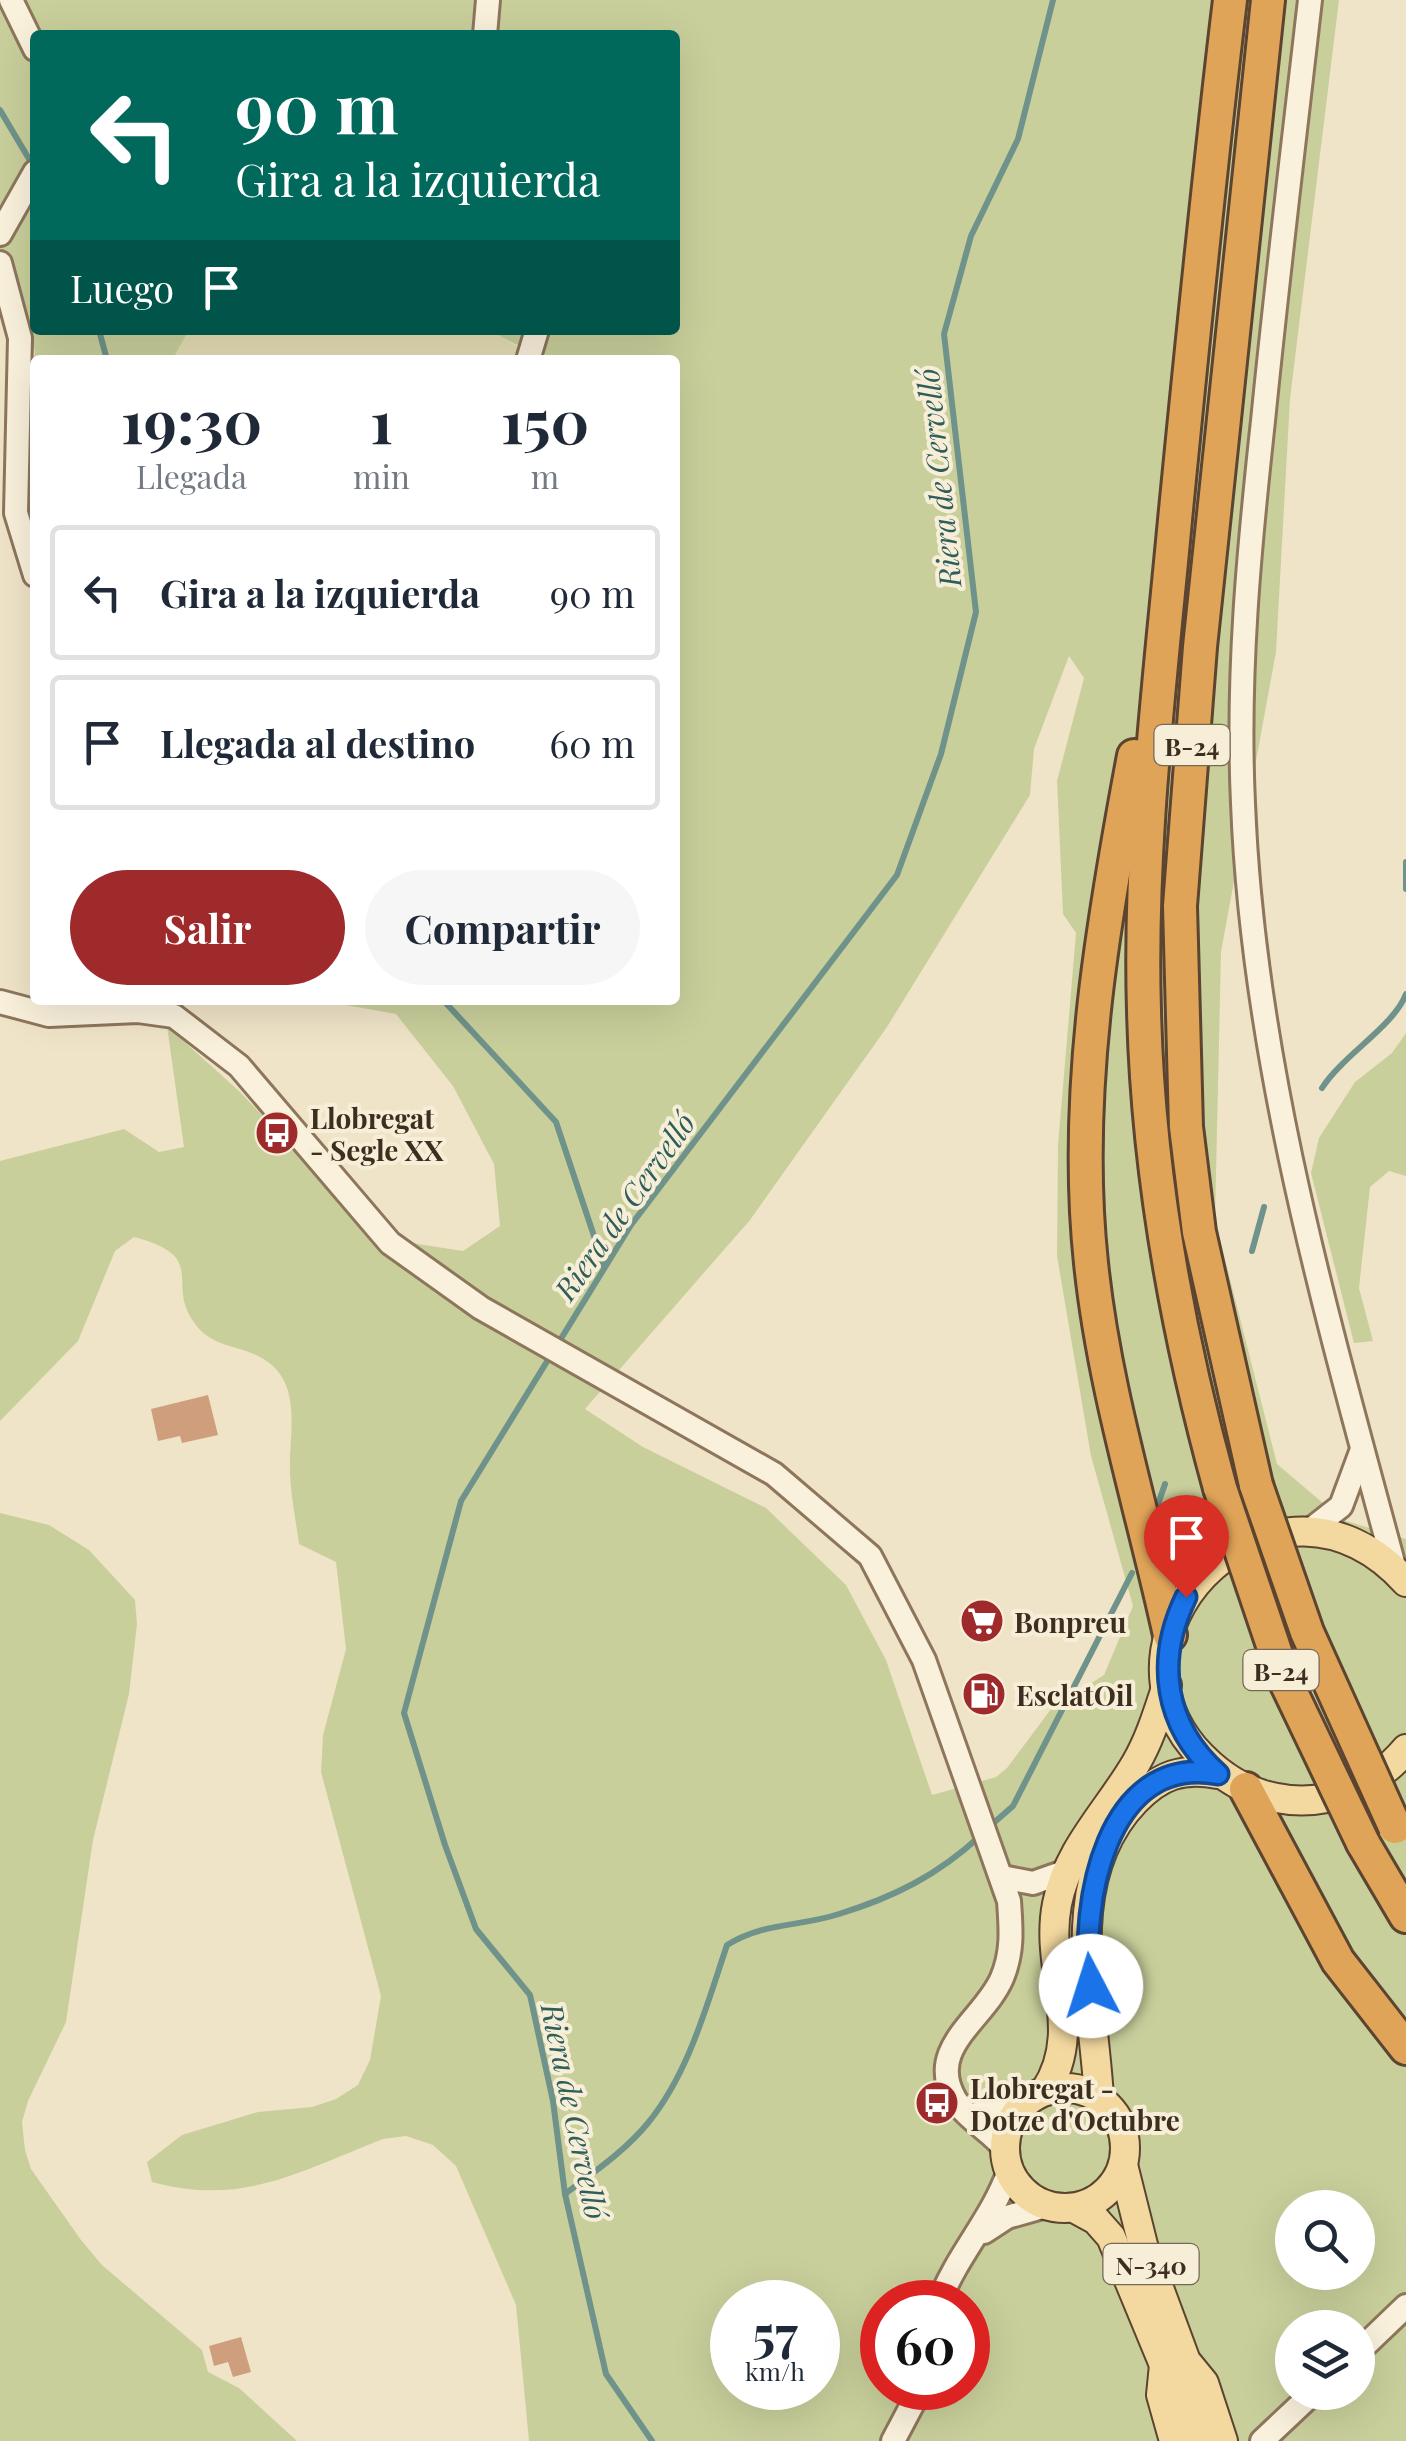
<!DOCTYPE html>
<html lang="es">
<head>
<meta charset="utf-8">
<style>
  :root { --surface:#fff; --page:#f6f6f7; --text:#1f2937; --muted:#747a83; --line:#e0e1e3; --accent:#9e2a2b }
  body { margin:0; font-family:"Playfair Display",serif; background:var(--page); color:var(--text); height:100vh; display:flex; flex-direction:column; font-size:38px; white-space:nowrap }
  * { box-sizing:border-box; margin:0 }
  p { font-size:32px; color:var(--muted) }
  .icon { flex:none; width:55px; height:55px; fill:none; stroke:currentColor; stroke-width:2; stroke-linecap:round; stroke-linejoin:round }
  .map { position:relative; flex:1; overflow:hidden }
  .side { position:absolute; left:30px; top:355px; width:650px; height:650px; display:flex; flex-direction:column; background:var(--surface); border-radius:10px; box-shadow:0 10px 40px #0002 }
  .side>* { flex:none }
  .top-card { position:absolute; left:30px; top:30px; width:650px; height:305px; border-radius:10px; box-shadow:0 10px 40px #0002; background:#00695c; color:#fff; overflow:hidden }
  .fabs { position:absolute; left:1275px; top:2190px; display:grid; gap:20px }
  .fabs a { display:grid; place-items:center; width:100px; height:100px; border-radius:50%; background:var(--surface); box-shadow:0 10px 40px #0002; font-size:50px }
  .speed { position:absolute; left:710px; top:2280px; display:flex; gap:20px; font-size:50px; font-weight:700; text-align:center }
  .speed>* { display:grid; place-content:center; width:130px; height:130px; border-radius:50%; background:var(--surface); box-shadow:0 10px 40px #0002; line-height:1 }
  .speed small { font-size:25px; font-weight:400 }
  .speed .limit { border:15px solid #d22; background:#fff; color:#111 }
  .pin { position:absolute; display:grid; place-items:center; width:85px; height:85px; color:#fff; margin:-102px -42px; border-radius:50% 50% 50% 0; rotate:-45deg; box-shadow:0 0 10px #0007 }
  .pin .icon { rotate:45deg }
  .me { position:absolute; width:110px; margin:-55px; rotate:355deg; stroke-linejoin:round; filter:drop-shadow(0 0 8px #0008) }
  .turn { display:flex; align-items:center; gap:35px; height:210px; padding:0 40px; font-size:45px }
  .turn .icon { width:130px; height:130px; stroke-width:2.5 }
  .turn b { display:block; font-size:70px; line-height:85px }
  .then { display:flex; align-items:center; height:95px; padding:0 40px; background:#0003; gap:20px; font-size:38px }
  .eta { display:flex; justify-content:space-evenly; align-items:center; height:170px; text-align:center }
  .eta b { font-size:60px; font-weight:700; line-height:70px }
  .button { display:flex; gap:20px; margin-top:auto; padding:20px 40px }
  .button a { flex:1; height:115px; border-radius:60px; background:var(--accent); color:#fff; font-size:40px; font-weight:700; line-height:115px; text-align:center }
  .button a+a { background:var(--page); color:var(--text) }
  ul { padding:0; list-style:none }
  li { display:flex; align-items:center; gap:30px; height:135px; margin:0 20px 15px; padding:0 20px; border:5px solid var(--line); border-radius:10px }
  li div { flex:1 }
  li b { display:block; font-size:38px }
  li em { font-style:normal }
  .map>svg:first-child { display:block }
  .farmland { fill:#e6deb5 }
  .green { fill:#c9cf9b; fill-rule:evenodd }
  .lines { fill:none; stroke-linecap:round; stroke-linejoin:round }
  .stream { stroke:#6f938a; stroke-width:6 }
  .building { fill:#cf9f7d }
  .minor-casing { stroke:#8d765c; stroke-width:28 }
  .major-casing { stroke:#5b4430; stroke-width:32 }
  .highway-casing { stroke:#5b4430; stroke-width:38 }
  .minor { stroke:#faf1dc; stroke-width:22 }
  .major { stroke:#f3d9a0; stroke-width:28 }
  .highway { stroke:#e0a458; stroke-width:32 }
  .highway-bridge-casing { stroke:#5b4430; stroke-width:38; stroke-linecap:butt }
  .highway-bridge { stroke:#e0a458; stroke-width:32 }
  .route-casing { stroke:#114b97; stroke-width:25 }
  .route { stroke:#1a73e8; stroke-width:18 }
  .labels { text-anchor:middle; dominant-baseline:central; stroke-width:8; stroke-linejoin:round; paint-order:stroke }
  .shield { fill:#f7eed8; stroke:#756857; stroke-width:2.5 }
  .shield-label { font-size:25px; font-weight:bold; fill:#3d2e20 }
  .poi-label { font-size:28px; font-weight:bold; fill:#3d2e20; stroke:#f7eed8; text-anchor:start }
  .water-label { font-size:30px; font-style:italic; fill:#2f5d5a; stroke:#f7eed8 }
</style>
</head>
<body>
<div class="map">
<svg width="1406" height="2441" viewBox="0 0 1406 2441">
  <rect width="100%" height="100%" fill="#f0e4c8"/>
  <path class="farmland" d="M 189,330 L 490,330 L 519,348 L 554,360 L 172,360 Z"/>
  <g class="green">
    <path d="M 0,0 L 1339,0 L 1290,399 L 1276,652 L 1221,952 L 1215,1220 L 1277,1464 L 1343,1520 L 1406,1539 L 1406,2441 L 529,2441 L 516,2305 L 456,2166 L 433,2145 L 406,2136 L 383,2139 C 300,2171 243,2207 152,2182 L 147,2162 L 182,2135 L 258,2112 L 312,2107 L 336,2099 L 358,2085 L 370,2060 L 381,1996 L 321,1772 L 323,1735 L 346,1649 L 336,1562 L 299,1544 C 296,1521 291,1497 290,1474 C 288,1436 304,1385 265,1360 C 239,1343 212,1350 193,1321 C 166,1281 209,1257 134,1237 L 115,1251 L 78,1341 L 0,1421 L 0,1161 L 124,1129 L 159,1152 L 184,1147 L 167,1026 L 239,1091 L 379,1238 L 463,1251 L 500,1226 L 494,1164 L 453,1086 L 396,1014 L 318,1000 L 675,1000 L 675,360 C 603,360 554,370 490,330 L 675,330 L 675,35 L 35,35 L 35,330 L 189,330 L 172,360 L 35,360 L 35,551 L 23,515 L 35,351 L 0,249 ZM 1069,656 L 1084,678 L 1057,781 L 1063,914 L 1076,933 L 1058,1145 L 1057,1256 L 1091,1456 L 1133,1606 L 1104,1675 L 1051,1709 L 1007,1768 L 996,1777 L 932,1795 L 886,1660 L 846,1585 L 766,1508 L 643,1447 L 585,1409 L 750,1220 L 887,1027 L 1030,795 L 1034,749 ZM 1292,2208 L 1358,2208 L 1358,2272 L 1292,2272 ZM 732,2302 L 818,2302 L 818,2388 L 732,2388 ZM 882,2302 L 968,2302 L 968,2388 L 882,2388 ZM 1292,2328 L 1358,2328 L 1358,2392 L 1292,2392 Z"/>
    <path d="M 1406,1033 L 1406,1176 L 1389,1171 L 1370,1187 L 1359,1288 L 1373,1341 L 1354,1343 L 1311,1173 L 1319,1138 L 1355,1082 L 1392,1053 Z"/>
    <path d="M 0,1513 L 49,1525 L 89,1550 L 135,1600 L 137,1624 L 129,1694 L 93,1840 L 66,2022 L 28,2101 L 22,2122 L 25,2150 L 31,2169 L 81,2240 L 102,2265 L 202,2350 L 208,2372 L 239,2388 L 297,2441 L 0,2441 Z"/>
  </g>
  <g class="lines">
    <g class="stream">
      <path d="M 0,110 L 35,169"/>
      <path d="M 99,330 L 107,360"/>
      <path d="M 1406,862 L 1406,889"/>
      <path d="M 443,1000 L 556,1122 L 604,1266"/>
      <path d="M 1322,1088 C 1343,1055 1394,1026 1406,994"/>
      <path d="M 1252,1251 L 1264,1207"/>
      <path d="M 1158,1504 L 1165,1484"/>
      <path d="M 989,1827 L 1013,1806 L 1132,1573"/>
      <path d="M 565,2194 C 594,2172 625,2151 648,2123 C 689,2073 707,2004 727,1945 C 764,1922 799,1927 839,1914 C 894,1897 938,1875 980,1836"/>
      <path d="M 652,2441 L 606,2374 L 565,2194 L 553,2101 L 530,1995 L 476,1929 L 445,1845 L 404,1713 L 461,1501 L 631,1225 L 897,875 L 941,754 L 976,612 L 944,334 L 971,236 L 1018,139 L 1053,0"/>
    </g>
  </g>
  <g class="building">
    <path d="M 208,1395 L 218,1435 L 182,1443 L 180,1436 L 158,1441 L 151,1409 Z"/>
    <path d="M 241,2337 L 251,2372 L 233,2377 L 228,2362 L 214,2366 L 209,2346 Z"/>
  </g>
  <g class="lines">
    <defs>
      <g id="minor">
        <path d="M 11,0 L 35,49"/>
        <path d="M 1310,0 C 1294,140 1277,280 1263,421 C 1249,549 1237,675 1243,803 C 1253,1063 1328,1320 1395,1570"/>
        <path d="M 485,35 L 488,0"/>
        <path d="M 0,234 L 35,172"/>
        <path d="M 0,263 L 20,338 L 16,513 L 35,575"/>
        <path d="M 528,360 L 537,330"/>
        <path d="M 0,1002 L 49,1015 L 138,1011 L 174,1016 L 239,1066 L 390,1243 L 481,1308 L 774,1474 L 870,1556 L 924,1660 L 1009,1901 C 1011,1929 1013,1952 1002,1978 C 984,2020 925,2048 955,2099 C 966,2119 990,2130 1004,2148"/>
        <path d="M 1309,1531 L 1341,1506 L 1361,1452"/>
        <path d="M 1002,1877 L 1033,1883 L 1067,1871"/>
        <path d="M 970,2115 L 1020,2108"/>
        <path d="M 984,2232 L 1007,2217 L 1046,2206"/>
        <path d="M 939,2302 C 957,2255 992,2219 1009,2171"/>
        <path d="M 1358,2352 L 1406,2306"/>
        <path d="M 893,2441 L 921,2388"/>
        <path d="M 1262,2441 L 1314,2392"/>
      </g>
      <g id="major">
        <path d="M 1406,1582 C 1278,1442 1090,1625 1194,1748 C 1217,1774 1243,1792 1277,1798 C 1326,1808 1374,1787 1406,1749"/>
        <circle cx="1065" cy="2148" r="60"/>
        <path d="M 1045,2091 C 1085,2031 1044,1969 1057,1904 C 1068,1848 1108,1811 1136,1763 C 1150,1739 1158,1712 1167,1685"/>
        <path d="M 1099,2098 C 1094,2002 1059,1880 1135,1801 C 1160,1775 1183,1767 1218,1774"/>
        <path d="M 1123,2165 L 1143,2245 L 1186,2361 L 1204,2383 L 1223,2441"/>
        <path d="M 1074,2208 L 1096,2220 L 1111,2237 L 1164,2365 L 1182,2387 L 1198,2441"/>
        <path d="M 1164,2365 L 1161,2395 L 1174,2441"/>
      </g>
      <g id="highway">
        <path d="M 1134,756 C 1103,921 1073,1095 1091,1263 C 1104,1390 1143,1511 1170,1635"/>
        <path d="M 1256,1485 L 1199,1232 L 1186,1127 L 1180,906 L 1200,647 L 1268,0"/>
        <path d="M 1220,1488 C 1177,1332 1148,1173 1144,1011 C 1139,846 1160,683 1175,520 C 1192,346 1209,173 1230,0"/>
        <path d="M 1246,1789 L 1338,1961 L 1406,2048"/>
        <path d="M 1363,1843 L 1406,1916"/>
      </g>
    </defs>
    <use href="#minor" class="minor-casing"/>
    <use href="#major" class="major-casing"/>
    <use href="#highway" class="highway-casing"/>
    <use href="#minor" class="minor"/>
    <use href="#major" class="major"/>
    <use href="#highway" class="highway"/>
    <defs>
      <g id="highway-bridge">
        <path d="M 1256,1485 L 1307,1632 L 1395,1827"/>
        <path d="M 1220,1488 L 1284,1678 L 1363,1843"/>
      </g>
    </defs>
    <use href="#highway-bridge" class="highway-bridge-casing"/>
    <use href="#highway-bridge" class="highway-bridge"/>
  </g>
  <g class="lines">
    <defs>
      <path id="route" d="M 1091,1986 C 1079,1905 1106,1753 1218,1774 C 1164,1726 1155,1661 1186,1597"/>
    </defs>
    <use href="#route" class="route-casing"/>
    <use href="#route" class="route"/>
  </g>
  <defs>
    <symbol id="bus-disc" viewBox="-11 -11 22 22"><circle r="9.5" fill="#9e2a2b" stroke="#f7eed8"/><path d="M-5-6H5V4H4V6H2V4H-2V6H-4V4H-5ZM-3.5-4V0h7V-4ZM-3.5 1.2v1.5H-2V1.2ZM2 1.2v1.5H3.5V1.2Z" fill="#fff"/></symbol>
    <symbol id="supermarket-disc" viewBox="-11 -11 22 22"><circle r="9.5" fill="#9e2a2b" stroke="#f7eed8"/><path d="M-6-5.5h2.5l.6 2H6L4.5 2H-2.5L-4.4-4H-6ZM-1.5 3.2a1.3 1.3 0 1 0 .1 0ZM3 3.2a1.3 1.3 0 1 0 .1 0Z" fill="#fff"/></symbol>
    <symbol id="fuel-disc" viewBox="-11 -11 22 22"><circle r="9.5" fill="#9e2a2b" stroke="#f7eed8"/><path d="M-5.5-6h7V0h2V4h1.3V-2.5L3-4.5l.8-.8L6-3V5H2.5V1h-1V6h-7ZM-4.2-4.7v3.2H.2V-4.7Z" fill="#fff"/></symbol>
  </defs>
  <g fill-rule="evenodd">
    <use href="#bus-disc" x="252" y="1108" width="50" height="50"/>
    <use href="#supermarket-disc" x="957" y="1596" width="50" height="50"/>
    <use href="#fuel-disc" x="959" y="1669" width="50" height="50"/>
    <use href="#bus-disc" x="912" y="2078" width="50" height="50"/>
  </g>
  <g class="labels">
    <g class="shield">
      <rect x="1154.5" y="725" width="75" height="40" rx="8"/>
      <rect x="1243.5" y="1650" width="75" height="40" rx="8"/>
      <rect x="1103.5" y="2244" width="95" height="40" rx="8"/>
    </g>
    <g class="shield-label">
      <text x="1192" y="745">B-24</text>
      <text x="1281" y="1670">B-24</text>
      <text x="1151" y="2264">N-340</text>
    </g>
    <g class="poi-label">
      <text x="310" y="1117">Llobregat<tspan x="310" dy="32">- Segle XX</tspan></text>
      <text x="1014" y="1621">Bonpreu</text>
      <text x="1016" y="1694">EsclatOil</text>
      <text x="970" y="2087">Llobregat -<tspan x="970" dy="32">Dotze d'Octubre</tspan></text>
    </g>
    <g class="water-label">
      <text transform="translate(938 478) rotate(-96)">Riera de Cervelló</text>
      <text transform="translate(624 1206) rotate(-55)">Riera de Cervelló</text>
      <text transform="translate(575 2111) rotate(78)">Riera de Cervelló</text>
    </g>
  </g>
</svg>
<div class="fabs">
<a><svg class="icon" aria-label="search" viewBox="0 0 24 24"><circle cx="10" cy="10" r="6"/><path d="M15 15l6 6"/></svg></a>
<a><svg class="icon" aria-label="layers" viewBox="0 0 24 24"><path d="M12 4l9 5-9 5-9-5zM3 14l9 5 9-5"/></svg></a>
</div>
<div class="speed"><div>57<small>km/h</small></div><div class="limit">60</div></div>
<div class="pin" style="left:1186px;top:1597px;background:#d93025"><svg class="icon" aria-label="arrive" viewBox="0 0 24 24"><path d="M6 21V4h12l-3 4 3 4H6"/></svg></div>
<svg class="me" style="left:1091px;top:1986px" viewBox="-20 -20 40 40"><circle r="19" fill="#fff"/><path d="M0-13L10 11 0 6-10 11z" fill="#1a73e8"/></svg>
<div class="top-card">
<div class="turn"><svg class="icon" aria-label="left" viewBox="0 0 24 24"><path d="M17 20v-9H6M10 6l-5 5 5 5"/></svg><div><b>90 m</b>Gira a la izquierda</div></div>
<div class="then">Luego<svg class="icon" aria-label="arrive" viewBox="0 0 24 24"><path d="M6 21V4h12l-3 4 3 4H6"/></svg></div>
</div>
<section class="side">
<div class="eta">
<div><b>19:30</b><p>Llegada</p></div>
<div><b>1</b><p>min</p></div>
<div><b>150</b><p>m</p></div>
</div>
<ul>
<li><svg class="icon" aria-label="left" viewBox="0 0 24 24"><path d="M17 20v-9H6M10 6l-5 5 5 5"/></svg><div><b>Gira a la izquierda</b></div><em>90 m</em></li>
<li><svg class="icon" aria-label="arrive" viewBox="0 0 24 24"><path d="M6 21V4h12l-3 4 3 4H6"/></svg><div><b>Llegada al destino</b></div><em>60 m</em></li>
</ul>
<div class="button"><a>Salir</a><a>Compartir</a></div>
</section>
</div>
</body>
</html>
